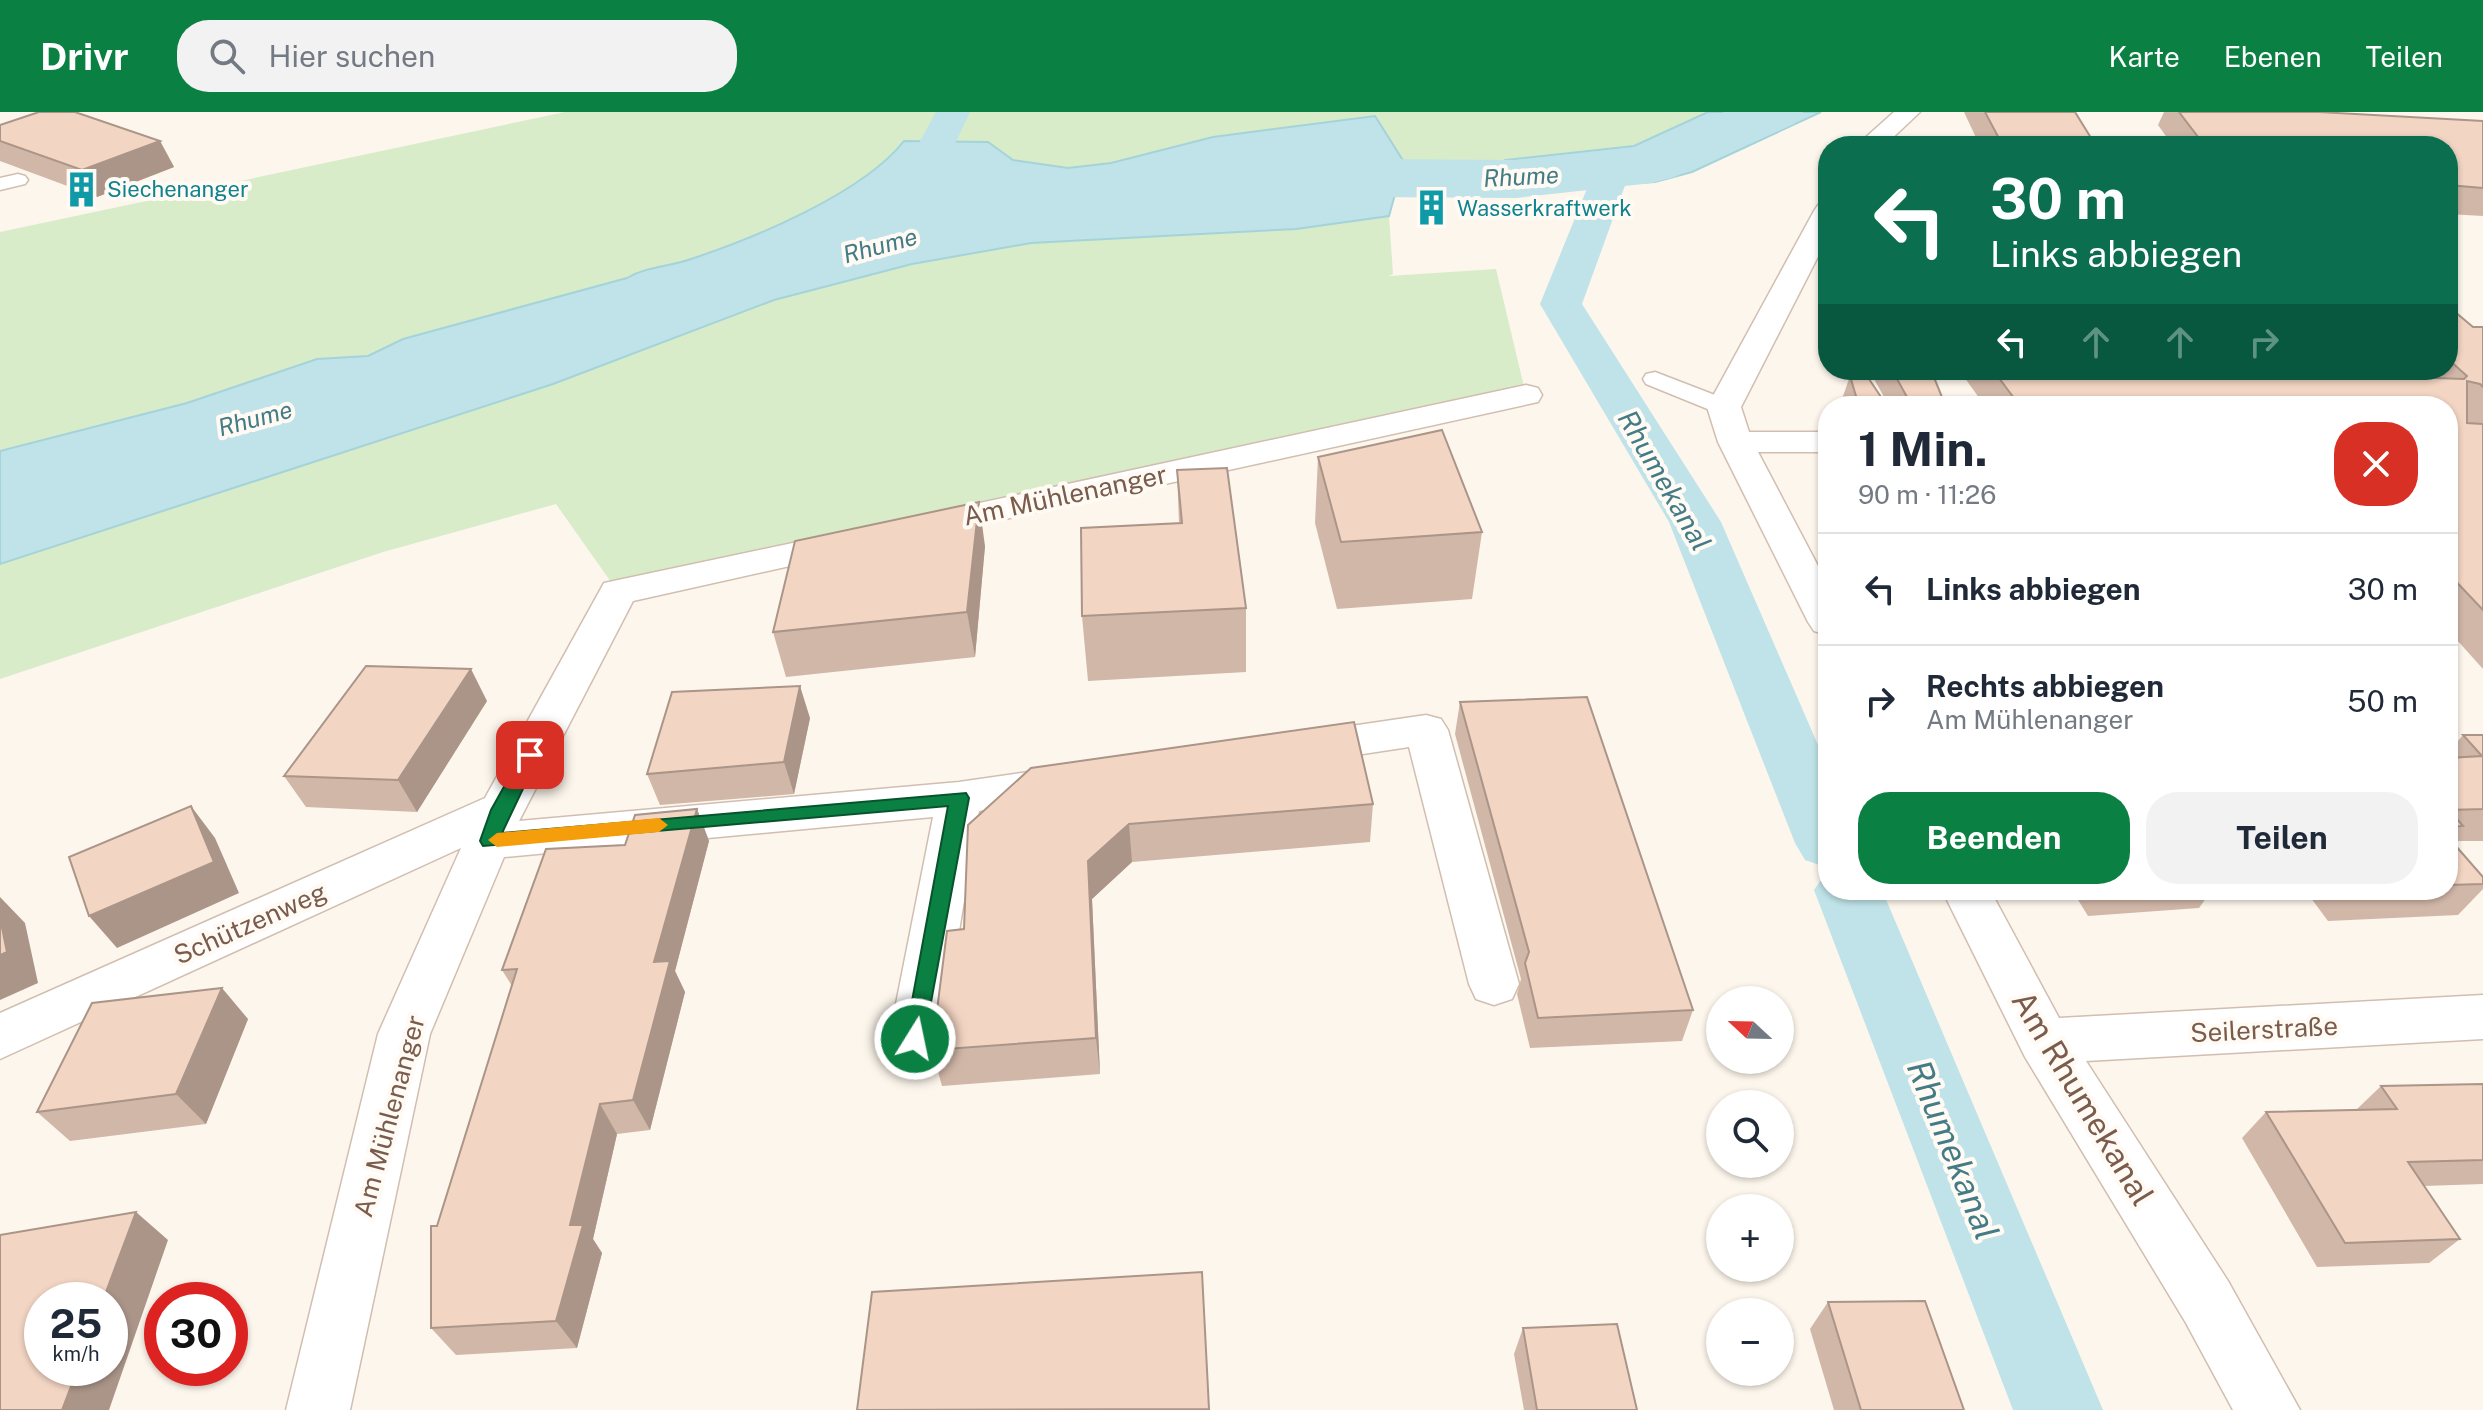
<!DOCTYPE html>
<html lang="de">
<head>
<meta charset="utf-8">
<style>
  :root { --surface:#fff; --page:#f2f2f3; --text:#1f2937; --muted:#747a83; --line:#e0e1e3; --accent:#0b8043 }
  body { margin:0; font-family:"Public Sans",sans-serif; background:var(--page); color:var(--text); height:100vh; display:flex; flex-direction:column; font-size:30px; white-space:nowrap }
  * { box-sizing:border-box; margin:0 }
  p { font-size:26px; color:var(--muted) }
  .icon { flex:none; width:44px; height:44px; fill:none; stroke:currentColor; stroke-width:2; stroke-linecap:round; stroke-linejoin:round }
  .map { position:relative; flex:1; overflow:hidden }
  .panel { position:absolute; left:1818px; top:284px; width:640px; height:504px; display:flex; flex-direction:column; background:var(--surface); border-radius:32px; box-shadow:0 2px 6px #0004 }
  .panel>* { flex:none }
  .banner { position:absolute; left:1818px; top:24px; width:640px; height:244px; border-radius:32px; box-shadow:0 2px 6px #0004; background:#0b6e4f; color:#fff; overflow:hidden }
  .needle { width:52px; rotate:292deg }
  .buttons { position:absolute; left:1706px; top:874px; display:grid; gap:16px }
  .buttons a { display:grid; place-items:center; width:88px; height:88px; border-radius:50%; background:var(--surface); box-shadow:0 2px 6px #0004; font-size:40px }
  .speed { position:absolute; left:24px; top:1170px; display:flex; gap:16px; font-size:40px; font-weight:700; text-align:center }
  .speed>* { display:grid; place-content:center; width:104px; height:104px; border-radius:50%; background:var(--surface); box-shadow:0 2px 6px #0004; line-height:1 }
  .speed small { font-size:20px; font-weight:400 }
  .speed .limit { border:12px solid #d22; background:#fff; color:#111 }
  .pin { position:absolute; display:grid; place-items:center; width:68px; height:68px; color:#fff; margin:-34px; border-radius:16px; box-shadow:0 4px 12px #0006 }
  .me { position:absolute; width:88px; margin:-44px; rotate:10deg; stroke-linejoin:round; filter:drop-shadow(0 0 6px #0008) }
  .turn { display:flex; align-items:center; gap:28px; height:168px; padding:0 40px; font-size:36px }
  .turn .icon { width:104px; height:104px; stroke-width:2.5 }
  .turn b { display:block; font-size:56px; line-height:68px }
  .lanes { display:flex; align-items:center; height:76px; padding:0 40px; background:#0003; justify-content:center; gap:40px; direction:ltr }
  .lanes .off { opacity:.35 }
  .round { display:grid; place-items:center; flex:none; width:84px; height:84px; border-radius:32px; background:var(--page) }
  .headline { display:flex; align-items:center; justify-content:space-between; height:136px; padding:0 40px }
  h1 { font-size:48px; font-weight:700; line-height:60px }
  .button { display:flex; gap:16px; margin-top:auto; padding:16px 40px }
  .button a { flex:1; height:92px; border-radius:32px; background:var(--accent); color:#fff; font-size:32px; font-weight:700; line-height:92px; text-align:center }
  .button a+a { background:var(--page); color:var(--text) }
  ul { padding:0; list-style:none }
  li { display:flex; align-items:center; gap:24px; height:112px; padding:0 40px; border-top:2px solid var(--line) }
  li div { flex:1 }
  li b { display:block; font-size:30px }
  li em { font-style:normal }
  header { display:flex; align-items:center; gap:48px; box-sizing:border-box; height:112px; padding:0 40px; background:var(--accent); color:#fff }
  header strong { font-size:38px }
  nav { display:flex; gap:44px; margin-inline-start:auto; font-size:28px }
  .search { width:560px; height:72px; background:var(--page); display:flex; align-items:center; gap:20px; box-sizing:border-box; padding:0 28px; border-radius:32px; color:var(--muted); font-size:30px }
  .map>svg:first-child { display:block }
  .green { fill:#d8ecc9 }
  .water { fill:#bfe3e8; stroke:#a5d3da; stroke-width:2 }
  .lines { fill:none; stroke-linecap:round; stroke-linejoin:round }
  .canal { fill:#bfe3e8; fill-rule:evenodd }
  .river { fill:#bfe3e8; fill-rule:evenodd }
  .lane-casing { stroke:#d1beb0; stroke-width:3 }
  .street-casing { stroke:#d1beb0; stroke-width:3 }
  .lane { fill:#fff; fill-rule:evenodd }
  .street { fill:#fff; fill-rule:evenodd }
  .wall { fill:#d1b7a8 }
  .shaded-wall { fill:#aa9588 }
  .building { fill:#f3d5c3; stroke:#aa9588; stroke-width:2 }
  .route { fill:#0b8043; stroke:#07532c; stroke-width:2 }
  .slow { fill:#f59e0b }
  .labels { text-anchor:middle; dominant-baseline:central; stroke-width:8; stroke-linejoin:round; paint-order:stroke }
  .far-culture-label { font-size:22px; fill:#0d838f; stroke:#fffaf3; text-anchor:start }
  .far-water-label { font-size:24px; font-style:italic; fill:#437c86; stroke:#fffaf3 }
  .street-label { font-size:26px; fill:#7a5c4d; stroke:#fffaf3 }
  .water-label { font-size:28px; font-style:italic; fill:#437c86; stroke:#fffaf3 }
  .near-street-label { font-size:32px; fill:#7a5c4d; stroke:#fffaf3 }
  .near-water-label { font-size:34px; font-style:italic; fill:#437c86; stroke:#fffaf3 }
</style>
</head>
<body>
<header>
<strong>Drivr</strong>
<div class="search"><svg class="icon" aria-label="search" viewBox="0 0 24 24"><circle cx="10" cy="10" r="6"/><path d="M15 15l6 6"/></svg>Hier suchen</div>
<nav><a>Karte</a><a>Ebenen</a><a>Teilen</a></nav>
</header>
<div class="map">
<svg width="2483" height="1298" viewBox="0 0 2483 1298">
  <rect width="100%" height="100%" fill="#fdf6ec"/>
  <path class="green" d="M 565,0 L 1708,0 L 1634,34 L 1505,48 L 1404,50 L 1389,104 L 1393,162 L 1389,164 L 1496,157 L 1526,283 L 618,480 L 556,392 L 383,440 L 0,567 L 0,120 Z"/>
  <g class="water">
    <path d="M 1708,0 L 1821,0 L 1692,60 L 1655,70 L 1512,79 L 1505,48 L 1634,34 Z"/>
    <path d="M 1375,4 L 1404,50 L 1389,104 L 1296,117 L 1031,131 L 912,152 L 774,188 L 553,272 L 0,452 L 0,339 L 187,291 L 317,247 L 368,244 L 403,227 L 627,166 C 647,154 669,155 691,147 C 755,126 863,81 904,29 L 988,30 L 1013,48 L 1068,56 L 1111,51 L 1213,25 Z"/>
  </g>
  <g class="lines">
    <g class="canal">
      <path d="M 936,0 L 970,0 L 916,115 L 902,119 L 888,115 L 883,107 L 893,79 Z"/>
      <path d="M 1613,46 L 1626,49 L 1631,57 L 1582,192 L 1721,410 L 1828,656 L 1828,756 L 1805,748 L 1795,731 L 1669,410 L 1540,192 L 1595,57 L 1600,49 Z"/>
      <path d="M 1828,758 L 1828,778 L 1882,778 L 2103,1298 L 2013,1298 L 1814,778 Z"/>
    </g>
    <path class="river" d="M 1724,0 L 1803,0 L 1794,12 L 1674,65 L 1652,71 L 1516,86 L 1368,85 L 1254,93 L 1232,87 L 1222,74 L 1232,61 L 1254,55 L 1368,47 L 1516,48 L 1640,35 Z"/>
    <defs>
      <g id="lane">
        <path d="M 18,62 L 25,64 L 28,68 L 25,72 L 0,78 L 0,66 Z"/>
        <path d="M 1655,260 L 1733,290 L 1737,295 L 1733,300 L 1715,300 L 1646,272 L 1643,267 L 1646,262 Z"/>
      </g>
      <g id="street">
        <path d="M 1894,0 L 1920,0 L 1884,34 L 1856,34 Z"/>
        <path d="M 1828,91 L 1828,125 L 1741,295 L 1749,320 L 1828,320 L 1828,340 L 1758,340 L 1828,473 L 1828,523 L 1814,519 L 1808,510 L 1718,330 L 1707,295 L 1814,99 L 1818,93 Z"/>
        <path d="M 1526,273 L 1538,276 L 1542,283 L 1538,290 L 924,425 L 911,422 L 906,414 L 911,406 L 924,403 Z"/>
        <path d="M 849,419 L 862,422 L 868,430 L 862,438 L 633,489 L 519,709 L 959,670 L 1063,655 L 1079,660 L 1085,671 L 1079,682 L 979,699 L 941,927 L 934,943 L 915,949 L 896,943 L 889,927 L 933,705 L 504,745 L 430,922 L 350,1298 L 286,1298 L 378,922 L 461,736 L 0,947 L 0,901 L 485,686 L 604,471 Z"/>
        <path d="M 1426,603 L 1441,607 L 1448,618 L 1519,872 L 1512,887 L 1494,893 L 1476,887 L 1469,872 L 1409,635 L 1297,652 L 1282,648 L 1275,637 L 1282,626 L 1297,622 Z"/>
        <path d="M 1942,778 L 1990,778 L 2059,906 L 2483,883 L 2483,927 L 2086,949 L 2228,1169 L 2300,1298 L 2233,1298 L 2186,1211 L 2025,945 Z"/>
      </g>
    </defs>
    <use href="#lane" class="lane-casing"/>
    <use href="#street" class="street-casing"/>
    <use href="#lane" class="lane"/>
    <use href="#street" class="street"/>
  </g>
  <g class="wall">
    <path d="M 1964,0 L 2075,0 L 2096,34 L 1980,34 Z"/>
    <path d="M 2164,0 L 2319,0 L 2483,9 L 2483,104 L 2448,102 L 2448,34 L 2173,34 L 2158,13 Z"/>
    <path d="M 0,13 L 160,29 L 174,55 L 97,85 L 0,49 Z"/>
    <path d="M 2448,194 L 2473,215 L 2483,215 L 2483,557 L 2448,518 L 2448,294 L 1985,294 L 1959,258 L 2448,258 Z"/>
    <path d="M 1869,258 L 1931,258 L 1943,294 L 1889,294 Z"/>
    <path d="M 1850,264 L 1887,294 L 1842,294 L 1841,290 Z"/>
    <path d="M 1318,345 L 1482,420 L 1472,487 L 1337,497 L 1315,411 Z"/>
    <path d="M 1177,358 L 1246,496 L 1246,560 L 1088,569 L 1082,504 L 1179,412 Z"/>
    <path d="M 985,434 L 975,545 L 786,565 L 773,520 Z"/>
    <path d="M 487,589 L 417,700 L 306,695 L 284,664 Z"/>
    <path d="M 1460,590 L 1693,898 L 1682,929 L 1530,936 L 1517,882 L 1521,867 L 1455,622 Z"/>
    <path d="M 810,606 L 794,682 L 660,693 L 647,662 Z"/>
    <path d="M 2463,623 L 2483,623 L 2483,729 L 2452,729 L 2483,765 L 2483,777 L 2458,803 L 2328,809 L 2305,778 L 2448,778 L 2448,641 Z"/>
    <path d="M 1373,692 L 1370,730 L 1132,750 L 1092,787 L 1100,962 L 942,974 L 932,938 L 964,817 L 968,713 Z"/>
    <path d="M 697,697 L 709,729 L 675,859 L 685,880 L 650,1018 L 617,1022 L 593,1127 L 602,1141 L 577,1236 L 456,1243 L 431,1216 L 437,1114 L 512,874 L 502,858 L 625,733 Z"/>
    <path d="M 2072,778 L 2212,778 L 2199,796 L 2088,804 Z"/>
    <path d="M 248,907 L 206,1012 L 70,1029 L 37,1000 Z"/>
    <path d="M 2483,972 L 2483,1072 L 2424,1074 L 2460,1127 L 2429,1151 L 2317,1155 L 2242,1026 L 2266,1000 L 2356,998 L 2381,974 Z"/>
    <path d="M 1828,1190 L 1964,1298 L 1834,1298 L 1810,1217 Z"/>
    <path d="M 1523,1216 L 1637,1298 L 1524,1298 L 1514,1242 Z"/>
  </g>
  <g class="shaded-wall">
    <path d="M 160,29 L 174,55 L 97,85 L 82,58 Z"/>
    <path d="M 979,390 L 985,434 L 975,545 L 967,500 Z"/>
    <path d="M 471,557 L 487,589 L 417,700 L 398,668 Z"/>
    <path d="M 800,574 L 810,606 L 794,682 L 784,650 Z"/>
    <path d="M 191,694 L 215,726 L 239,781 L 117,836 L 89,804 Z"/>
    <path d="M 697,697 L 709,729 L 675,859 L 685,880 L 650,1018 L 633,988 L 654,850 Z"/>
    <path d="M 1129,712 L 1132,750 L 1092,787 L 1100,962 L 1096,926 L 1088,749 Z"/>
    <path d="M 0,785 L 25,811 L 38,871 L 0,888 Z"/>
    <path d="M 222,876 L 248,907 L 206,1012 L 176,982 Z"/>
    <path d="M 600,992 L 617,1022 L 593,1127 L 602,1141 L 577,1236 L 556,1209 L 570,1113 Z"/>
    <path d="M 136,1100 L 168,1128 L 109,1298 L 62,1298 L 78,1256 L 110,1256 L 110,1188 L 103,1188 Z"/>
  </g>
  <g class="building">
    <path d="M 39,0 L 75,0 L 160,29 L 82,58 L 0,29 L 0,13 Z"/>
    <path d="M 1985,0 L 2075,0 L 2096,34 L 2003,34 Z"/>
    <path d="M 2179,0 L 2319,0 L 2483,9 L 2483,76 L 2448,73 L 2448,34 L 2205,34 Z"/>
    <path d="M 2448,194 L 2473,215 L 2483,215 L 2483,275 L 2480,272 L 2467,269 L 2467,311 L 2483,312 L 2483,498 L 2448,461 L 2448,294 L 2020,294 L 1993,258 L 2424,258 L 2434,266 L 2464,267 L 2467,264 L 2448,247 Z"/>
    <path d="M 1863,258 L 1887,294 L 1859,294 L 1850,264 Z"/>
    <path d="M 1892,258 L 1931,258 L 1944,290 L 1936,294 L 1912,294 Z"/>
    <path d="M 1442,318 L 1482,420 L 1341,430 L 1318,345 Z"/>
    <path d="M 1227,356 L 1246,496 L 1082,504 L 1081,416 L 1182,411 L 1177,358 Z"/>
    <path d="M 979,390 L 967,500 L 773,520 L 795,429 Z"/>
    <path d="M 366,554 L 471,557 L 398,668 L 284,664 Z"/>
    <path d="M 800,574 L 784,650 L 647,662 L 672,580 Z"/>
    <path d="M 1587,585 L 1693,898 L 1538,906 L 1525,851 L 1529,840 L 1460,590 Z"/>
    <path d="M 1354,610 L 1373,692 L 1129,712 L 1088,749 L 1096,926 L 932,938 L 947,819 L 964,817 L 968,713 L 1031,656 Z"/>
    <path d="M 2463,623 L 2483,623 L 2483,697 L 2449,698 L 2463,714 L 2448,715 L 2448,646 L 2482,644 Z"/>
    <path d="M 191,694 L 214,750 L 89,804 L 69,745 Z"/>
    <path d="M 697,697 L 654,850 L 670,849 L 633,988 L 600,992 L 570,1113 L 583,1113 L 556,1209 L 431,1216 L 431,1114 L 437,1114 L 517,857 L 502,858 L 546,737 L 625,733 L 635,703 Z"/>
    <path d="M 2448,725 L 2483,765 L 2483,772 L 2448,773 Z"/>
    <path d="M 0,806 L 7,840 L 0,843 Z"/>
    <path d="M 222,876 L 176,982 L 37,1000 L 92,891 Z"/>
    <path d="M 2483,972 L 2483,1048 L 2408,1050 L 2460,1127 L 2345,1131 L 2266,1000 L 2397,997 L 2381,974 Z"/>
    <path d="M 136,1100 L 103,1188 L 42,1188 L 42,1256 L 78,1256 L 62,1298 L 0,1298 L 0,1123 Z"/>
    <path d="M 1202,1160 L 1209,1297 L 857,1298 L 872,1180 Z"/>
    <path d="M 1925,1189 L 1964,1298 L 1861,1298 L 1828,1190 Z"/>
    <path d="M 1617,1212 L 1637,1298 L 1537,1298 L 1523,1216 Z"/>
  </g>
  <path class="route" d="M 530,637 L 539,643 L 502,721 L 966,681 L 969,686 L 923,933 L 908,933 L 905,927 L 948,694 L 483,734 L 480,729 L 491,698 L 524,639 Z"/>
  <path class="slow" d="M 659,706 L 668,713 L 659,720 L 497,735 L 488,728 L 497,721 Z"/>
  <defs>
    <symbol id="building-bare" viewBox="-9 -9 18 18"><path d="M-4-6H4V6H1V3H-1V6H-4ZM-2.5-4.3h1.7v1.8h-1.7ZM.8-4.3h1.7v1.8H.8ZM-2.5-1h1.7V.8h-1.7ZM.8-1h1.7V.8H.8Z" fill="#0f9aa8" stroke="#fffaf3" stroke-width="2.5" paint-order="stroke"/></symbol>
  </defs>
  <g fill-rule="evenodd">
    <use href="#building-bare" x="56" y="52" width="51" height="51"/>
    <use href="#building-bare" x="1406" y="70" width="51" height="51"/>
  </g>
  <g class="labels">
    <g class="far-culture-label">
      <text x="107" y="77">Siechenanger</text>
      <text x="1457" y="96">Wasserkraftwerk</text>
    </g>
    <g class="far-water-label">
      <text transform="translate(1521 64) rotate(-3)">Rhume</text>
      <text transform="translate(880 133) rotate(-15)">Rhume</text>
      <text transform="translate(255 306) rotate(-15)">Rhume</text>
    </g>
    <g class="street-label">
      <text transform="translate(1065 383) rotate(-12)">Am Mühlenanger</text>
      <text transform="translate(250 811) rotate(-24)">Schützenweg</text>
      <text transform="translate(2264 917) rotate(-3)">Seilerstraße</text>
      <text transform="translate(389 1004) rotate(-75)">Am Mühlenanger</text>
    </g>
    <g class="water-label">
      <text transform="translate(1665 368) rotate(60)">Rhumekanal</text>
    </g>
    <g class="near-street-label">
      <text transform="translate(2083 986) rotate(59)">Am Rhumekanal</text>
    </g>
    <g class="near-water-label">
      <text transform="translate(1953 1038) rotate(68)">Rhumekanal</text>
    </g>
  </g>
</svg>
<div class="buttons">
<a><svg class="needle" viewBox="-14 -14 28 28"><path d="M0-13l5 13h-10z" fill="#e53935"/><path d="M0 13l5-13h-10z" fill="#747a83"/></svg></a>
<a><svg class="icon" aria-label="search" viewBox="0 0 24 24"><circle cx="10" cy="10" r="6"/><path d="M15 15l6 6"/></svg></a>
<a>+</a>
<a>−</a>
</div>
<div class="speed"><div>25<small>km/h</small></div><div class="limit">30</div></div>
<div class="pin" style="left:530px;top:643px;background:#d93025"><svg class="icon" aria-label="arrive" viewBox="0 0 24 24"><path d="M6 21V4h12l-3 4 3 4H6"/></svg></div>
<svg class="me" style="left:915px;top:927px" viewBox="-20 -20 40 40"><circle r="17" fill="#0b8043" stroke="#fff" stroke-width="3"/><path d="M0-11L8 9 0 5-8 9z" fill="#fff"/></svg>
<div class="banner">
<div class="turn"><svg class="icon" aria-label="left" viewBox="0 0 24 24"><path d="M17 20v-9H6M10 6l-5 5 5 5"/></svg><div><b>30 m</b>Links abbiegen</div></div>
<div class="lanes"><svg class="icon" aria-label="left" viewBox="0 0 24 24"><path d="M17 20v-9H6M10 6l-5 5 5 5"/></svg><svg class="icon off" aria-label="ahead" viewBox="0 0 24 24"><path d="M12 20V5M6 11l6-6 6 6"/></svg><svg class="icon off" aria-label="ahead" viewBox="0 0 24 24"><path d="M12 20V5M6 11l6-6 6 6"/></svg><svg class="icon off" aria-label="right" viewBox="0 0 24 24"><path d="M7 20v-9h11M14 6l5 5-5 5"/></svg></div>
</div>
<section class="panel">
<div class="headline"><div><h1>1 Min.</h1><p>90 m · 11:26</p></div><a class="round" style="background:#d93025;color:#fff"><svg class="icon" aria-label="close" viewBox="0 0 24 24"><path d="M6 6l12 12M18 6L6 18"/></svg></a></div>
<ul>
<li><svg class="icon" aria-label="left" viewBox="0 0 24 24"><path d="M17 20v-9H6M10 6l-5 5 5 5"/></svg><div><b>Links abbiegen</b></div><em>30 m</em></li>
<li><svg class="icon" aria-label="right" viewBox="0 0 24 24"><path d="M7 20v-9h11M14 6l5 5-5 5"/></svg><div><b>Rechts abbiegen</b><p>Am Mühlenanger</p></div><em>50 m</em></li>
</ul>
<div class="button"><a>Beenden</a><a>Teilen</a></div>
</section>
</div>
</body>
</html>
